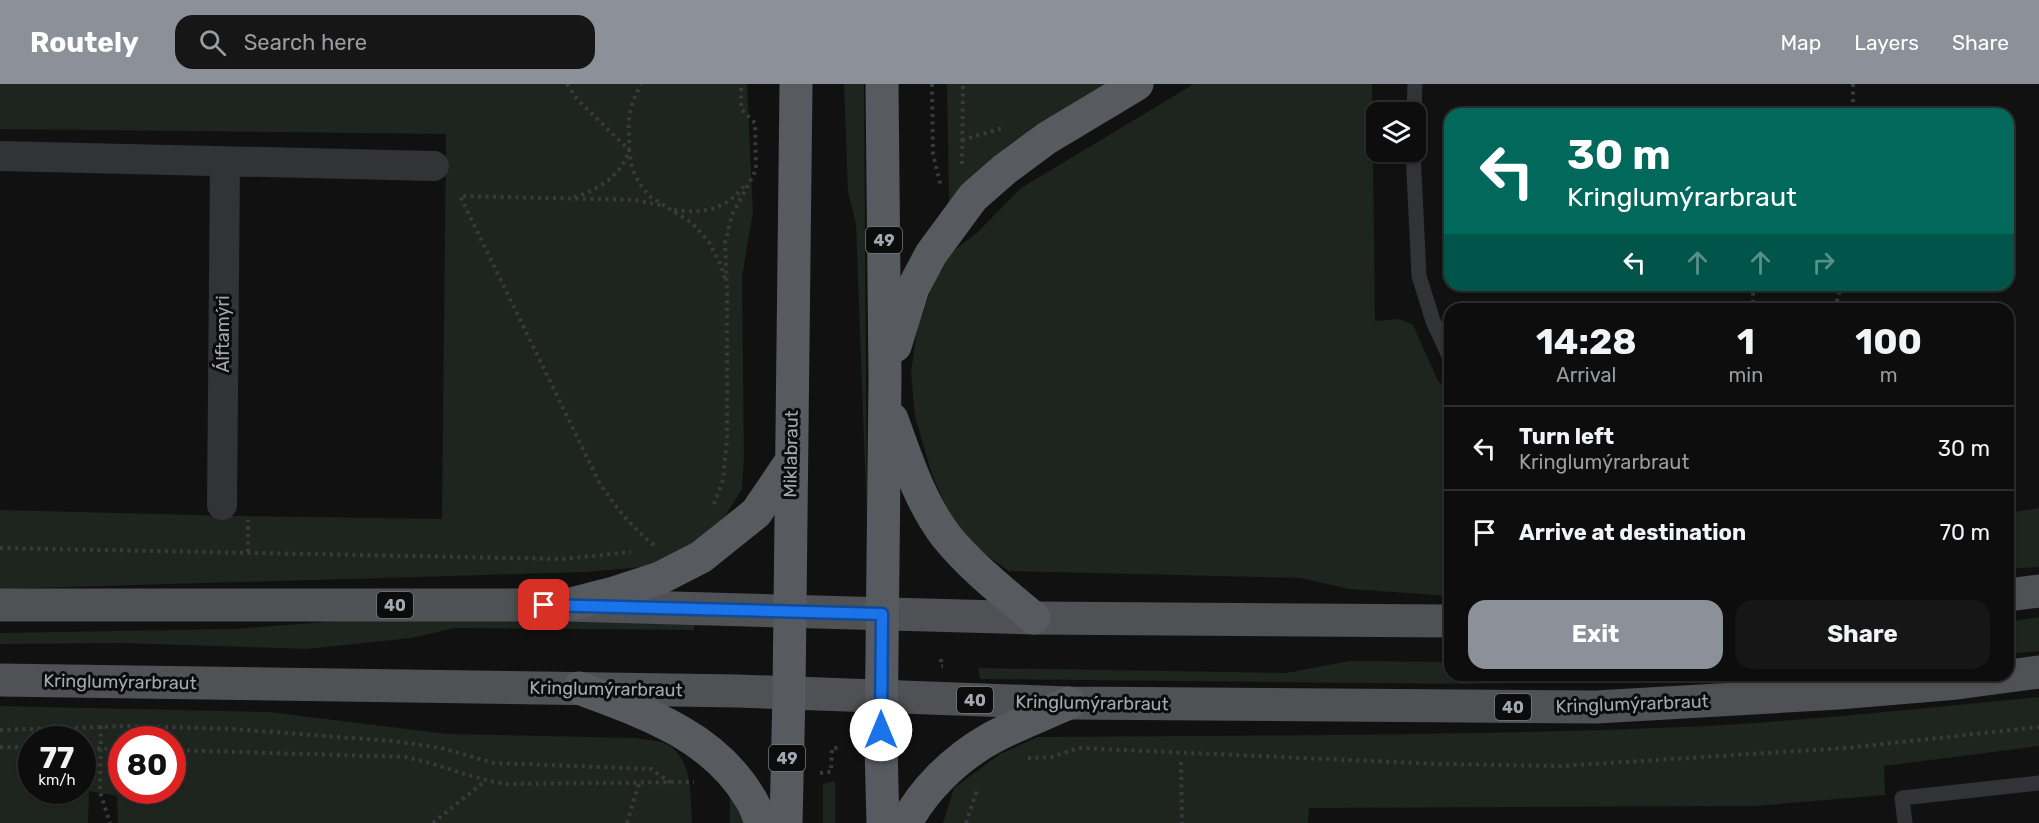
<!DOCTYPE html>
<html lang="en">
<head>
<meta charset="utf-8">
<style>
  :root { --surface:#0d0d0e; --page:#161617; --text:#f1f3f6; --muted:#9a9c9e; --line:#2d2d2e; --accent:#8c9099 }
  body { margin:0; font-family:Rubik,sans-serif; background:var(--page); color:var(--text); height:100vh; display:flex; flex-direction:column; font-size:22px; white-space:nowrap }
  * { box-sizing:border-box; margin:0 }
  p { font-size:20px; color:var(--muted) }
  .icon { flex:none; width:33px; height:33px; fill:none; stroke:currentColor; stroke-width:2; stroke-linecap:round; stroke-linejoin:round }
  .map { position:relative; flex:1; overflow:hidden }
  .drawer { position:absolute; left:1444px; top:219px; width:570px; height:378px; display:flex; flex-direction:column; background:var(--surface); border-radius:18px; box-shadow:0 2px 4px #0004,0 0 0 2px var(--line) }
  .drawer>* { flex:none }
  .guide { position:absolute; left:1444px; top:24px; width:570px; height:183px; border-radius:18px; box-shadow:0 2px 4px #0004,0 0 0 2px var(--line); background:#00695c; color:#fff; overflow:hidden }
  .buttons { position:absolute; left:1366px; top:18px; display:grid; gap:12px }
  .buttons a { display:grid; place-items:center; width:60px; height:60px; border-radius:12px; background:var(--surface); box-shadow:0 2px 4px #0004,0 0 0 2px var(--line); font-size:30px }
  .speed { position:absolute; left:18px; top:642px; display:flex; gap:12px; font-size:30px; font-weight:700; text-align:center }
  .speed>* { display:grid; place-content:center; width:78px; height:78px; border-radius:50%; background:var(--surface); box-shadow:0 2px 4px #0004,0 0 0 2px var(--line); line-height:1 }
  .speed small { font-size:15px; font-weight:400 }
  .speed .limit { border:9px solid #d22; background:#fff; color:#111 }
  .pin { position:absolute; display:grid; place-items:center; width:51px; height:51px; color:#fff; margin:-26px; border-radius:12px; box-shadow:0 3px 9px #0006 }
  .me { position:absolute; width:66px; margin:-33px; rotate:0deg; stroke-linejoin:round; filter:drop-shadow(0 0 4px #0008) }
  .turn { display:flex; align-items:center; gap:21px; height:126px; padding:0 24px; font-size:27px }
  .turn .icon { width:78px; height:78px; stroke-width:2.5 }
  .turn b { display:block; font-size:42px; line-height:51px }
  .lanes { display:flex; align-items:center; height:57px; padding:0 24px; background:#0003; justify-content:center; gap:30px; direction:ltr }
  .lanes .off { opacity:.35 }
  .eta { display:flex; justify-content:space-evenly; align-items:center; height:102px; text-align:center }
  .eta b { font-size:36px; font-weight:700; line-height:42px }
  .button { display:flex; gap:12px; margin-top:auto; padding:12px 24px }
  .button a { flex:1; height:69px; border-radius:18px; background:var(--accent); color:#fff; font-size:24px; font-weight:700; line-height:69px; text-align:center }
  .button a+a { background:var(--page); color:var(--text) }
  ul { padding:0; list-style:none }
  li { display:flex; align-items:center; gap:18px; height:84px; padding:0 24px; border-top:2px solid var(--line) }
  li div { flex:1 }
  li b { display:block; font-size:22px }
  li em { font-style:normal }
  header { display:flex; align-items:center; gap:36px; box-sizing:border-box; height:84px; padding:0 30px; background:var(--accent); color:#fff }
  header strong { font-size:28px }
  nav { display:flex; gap:33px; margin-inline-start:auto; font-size:21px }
  .search { width:420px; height:54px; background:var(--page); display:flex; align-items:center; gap:15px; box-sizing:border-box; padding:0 21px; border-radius:18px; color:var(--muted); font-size:22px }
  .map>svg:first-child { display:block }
  .green { fill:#1e241e; fill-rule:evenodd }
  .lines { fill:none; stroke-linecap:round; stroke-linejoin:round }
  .path { stroke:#383a3d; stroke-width:4; stroke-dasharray:3 4.5; stroke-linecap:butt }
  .service { stroke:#323336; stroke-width:15 }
  .minor { stroke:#323336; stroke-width:30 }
  .primary { stroke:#4f5155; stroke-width:33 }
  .trunk { stroke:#575a5e; stroke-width:33 }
  .route-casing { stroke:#114b97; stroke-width:15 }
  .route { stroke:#1a73e8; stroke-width:10 }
  .labels { text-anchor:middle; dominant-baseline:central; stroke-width:6; stroke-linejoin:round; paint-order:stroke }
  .shield { fill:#0c0c0d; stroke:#767a80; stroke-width:1.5 }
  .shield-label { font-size:16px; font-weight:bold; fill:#a4a9b1 }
  .street-label { font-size:18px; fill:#a4a9b1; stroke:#0c0c0d }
</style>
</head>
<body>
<header>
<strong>Routely</strong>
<div class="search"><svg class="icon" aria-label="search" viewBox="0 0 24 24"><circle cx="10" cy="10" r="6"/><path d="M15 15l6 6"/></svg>Search here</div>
<nav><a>Map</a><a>Layers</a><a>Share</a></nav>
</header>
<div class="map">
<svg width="2039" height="739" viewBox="0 0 2039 739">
  <rect width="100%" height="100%" fill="#111112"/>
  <g class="green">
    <path d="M 0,0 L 747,0 L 753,128 L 742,193 L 744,373 L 742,405 L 724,434 L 693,465 L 644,483 L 586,488 L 0,505 L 0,426 L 237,432 L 442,435 L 446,50 L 0,45 Z"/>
    <path d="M 844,0 L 864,0 L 867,437 L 856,140 L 848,108 Z"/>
    <path d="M 947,0 L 1114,0 L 949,117 Z"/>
    <path d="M 1194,0 L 1372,0 L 1375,237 L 1400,235 L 1413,241 L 1438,297 L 1450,310 L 1450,512 L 1349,505 L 1301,494 L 1009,487 L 963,454 L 946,423 L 931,387 L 915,333 L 911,289 L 917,246 L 935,193 L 950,169 L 977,149 L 1021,104 Z"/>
    <path d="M 2039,424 L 2039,483 L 2009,485 L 2009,429 Z"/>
    <path d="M 694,531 L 694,546 L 455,544 L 411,554 L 307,565 L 119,559 L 0,560 L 0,549 L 234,545 L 376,534 Z"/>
    <path d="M 2039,533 L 2039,567 L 2009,570 L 2009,538 Z"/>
    <path d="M 1350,577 L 1450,578 L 1450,591 L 1711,591 L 1661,596 L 1471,600 L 980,595 L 978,584 L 1286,589 Z"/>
    <path d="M 2039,613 L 2039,662 L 1884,682 L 1885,711 L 1756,722 L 1309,724 L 1308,739 L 943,739 L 954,704 L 1000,670 L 1038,653 C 1253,651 1468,652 1683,643 C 1802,638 1920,624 2039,613 Z"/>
    <path d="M 0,622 L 269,628 L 448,650 L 636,654 C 645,656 656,656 664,659 C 694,672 690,712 692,739 L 118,739 L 117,712 L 89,707 L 88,739 L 0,739 ZM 32,656 L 82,656 L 82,706 L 32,706 ZM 122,656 L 172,656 L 172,706 L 122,706 Z"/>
    <path d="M 835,697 L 835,739 L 823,739 L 823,700 Z"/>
    <path d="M 730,708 L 755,739 L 730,739 Z"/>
  </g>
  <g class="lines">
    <g class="path">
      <path d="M 567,0 L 577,15 L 629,66 L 632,84 L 639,99 L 649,112 L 692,139 L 709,158 L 721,181 L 725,196"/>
      <path d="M 932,0 L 933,70 L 941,103"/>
      <path d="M 1853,0 L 1853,30"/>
      <path d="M 962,56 L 1003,44"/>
      <path d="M 962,80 L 963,0"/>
      <path d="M 574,113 C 597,107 624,90 629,65 C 630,55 628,45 629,36 C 630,23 635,12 641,0"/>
      <path d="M 674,126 C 704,130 727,126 746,99"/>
      <path d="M 1753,201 L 1753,225"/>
      <path d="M 1835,225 L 1841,201"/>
      <path d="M 714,420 L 723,396 L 727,355 L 727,206 L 725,159 L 732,131 L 756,86 L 755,39 L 741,25 L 741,0"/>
      <path d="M 654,461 C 631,443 615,422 599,398 L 460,112 L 636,116 L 664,122"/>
      <path d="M 0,464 L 562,475 L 631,468"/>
      <path d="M 248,468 L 248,436"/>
      <path d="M 941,575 L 941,582 L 943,582"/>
      <path d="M 101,642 L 100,708 L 110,739"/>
      <path d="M 0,646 L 132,642 L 233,645 L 392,657 L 441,664 L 494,679 L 651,685 L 671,699"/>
      <path d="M 0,663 L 32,663"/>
      <path d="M 82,664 L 122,665"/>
      <path d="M 172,666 L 405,673 C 440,680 472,695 507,700 L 694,698"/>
      <path d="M 1028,674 L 1052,673 L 1078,664 L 1438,680 L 1561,682 L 1846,664 L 2039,643"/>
      <path d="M 1181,678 L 1182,739"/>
      <path d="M 820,689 L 831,688 L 832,664 L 841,664"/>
      <path d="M 433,739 L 485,697"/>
      <path d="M 627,739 L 639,699"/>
      <path d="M 966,739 L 978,703"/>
    </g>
    <g class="service">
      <path d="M 1414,28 L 1415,0"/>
      <path d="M 1413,68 L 1419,192 L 1433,237 L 1450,274"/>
      <path d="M 1905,739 L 1902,714 L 2039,699"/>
    </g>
    <g class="minor">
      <path d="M 0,72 L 434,82"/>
      <path d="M 222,421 L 225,79"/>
    </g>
    <g class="primary">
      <path d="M 2008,511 L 2039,507"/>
      <path d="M 0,521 L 567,521 L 1034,534 L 1450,537"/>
      <path d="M 0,596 L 738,607 L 1069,619 L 1597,623 L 1838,609 L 1957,599 L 2039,588"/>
    </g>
    <g class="trunk">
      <path d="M 882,0 L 885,293 L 881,663 L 883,739"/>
      <path d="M 895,262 L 913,204 L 931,170 L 973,113 L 1005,85 L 1047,54 L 1137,0"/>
      <path d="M 892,335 C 906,374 920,418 946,452 C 971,483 1003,508 1034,534"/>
      <path d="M 567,521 L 614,509 L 660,494 L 701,473 L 756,429 L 790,379"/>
      <path d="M 579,604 C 643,628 713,651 750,714 C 755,721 758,731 761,739"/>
      <path d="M 786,739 L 789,609 L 796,0"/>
      <path d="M 906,739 C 923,706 955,675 988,656 C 1013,642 1042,631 1069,619"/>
    </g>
  </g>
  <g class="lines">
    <defs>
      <path id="route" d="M 544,521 L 882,530 L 881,646"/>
    </defs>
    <use href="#route" class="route-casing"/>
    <use href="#route" class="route"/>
  </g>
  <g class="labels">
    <g class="shield">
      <rect x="866" y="143" width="36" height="26" rx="4.5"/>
      <rect x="377" y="508" width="36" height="26" rx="4.5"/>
      <rect x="957" y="603" width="36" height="26" rx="4.5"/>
      <rect x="1495" y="610" width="36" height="26" rx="4.5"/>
      <rect x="769" y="661" width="36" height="26" rx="4.5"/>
    </g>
    <g class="shield-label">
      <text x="884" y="156">49</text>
      <text x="395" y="521">40</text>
      <text x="975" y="616">40</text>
      <text x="1513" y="623">40</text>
      <text x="787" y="674">49</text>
    </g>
    <g class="street-label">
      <text transform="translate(223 250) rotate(-90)">Álftamýri</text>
      <text transform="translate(791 370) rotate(-89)">Miklabraut</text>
      <text transform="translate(120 598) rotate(1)">Kringlumýrarbraut</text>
      <text transform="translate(606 605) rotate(1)">Kringlumýrarbraut</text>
      <text transform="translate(1092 619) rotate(1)">Kringlumýrarbraut</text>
      <text transform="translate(1632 620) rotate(-2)">Kringlumýrarbraut</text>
    </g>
  </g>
</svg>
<div class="buttons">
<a><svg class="icon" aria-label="layers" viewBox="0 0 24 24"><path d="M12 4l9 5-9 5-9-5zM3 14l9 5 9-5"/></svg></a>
</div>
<div class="speed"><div>77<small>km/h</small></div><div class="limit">80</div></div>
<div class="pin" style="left:544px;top:521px;background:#d93025"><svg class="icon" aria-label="arrive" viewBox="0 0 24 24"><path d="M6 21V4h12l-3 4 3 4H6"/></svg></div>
<svg class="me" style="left:881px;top:646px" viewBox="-20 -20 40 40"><circle r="19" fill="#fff"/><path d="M0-13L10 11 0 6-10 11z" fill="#1a73e8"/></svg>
<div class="guide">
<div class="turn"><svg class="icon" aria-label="left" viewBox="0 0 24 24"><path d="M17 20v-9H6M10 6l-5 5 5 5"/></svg><div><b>30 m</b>Kringlumýrarbraut</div></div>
<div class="lanes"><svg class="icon" aria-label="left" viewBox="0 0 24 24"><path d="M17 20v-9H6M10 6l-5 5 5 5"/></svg><svg class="icon off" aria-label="ahead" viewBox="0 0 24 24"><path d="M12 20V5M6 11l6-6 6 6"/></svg><svg class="icon off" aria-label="ahead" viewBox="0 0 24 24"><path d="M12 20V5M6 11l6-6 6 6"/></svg><svg class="icon off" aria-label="right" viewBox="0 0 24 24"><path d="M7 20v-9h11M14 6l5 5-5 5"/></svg></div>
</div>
<section class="drawer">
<div class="eta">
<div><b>14:28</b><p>Arrival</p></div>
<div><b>1</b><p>min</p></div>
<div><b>100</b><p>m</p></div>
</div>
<ul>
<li><svg class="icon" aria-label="left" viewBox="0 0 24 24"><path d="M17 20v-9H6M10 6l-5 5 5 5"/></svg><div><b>Turn left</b><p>Kringlumýrarbraut</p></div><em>30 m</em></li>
<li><svg class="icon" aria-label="arrive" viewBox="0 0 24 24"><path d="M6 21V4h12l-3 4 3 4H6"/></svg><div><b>Arrive at destination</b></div><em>70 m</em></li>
</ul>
<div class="button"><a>Exit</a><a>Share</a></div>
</section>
</div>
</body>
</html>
